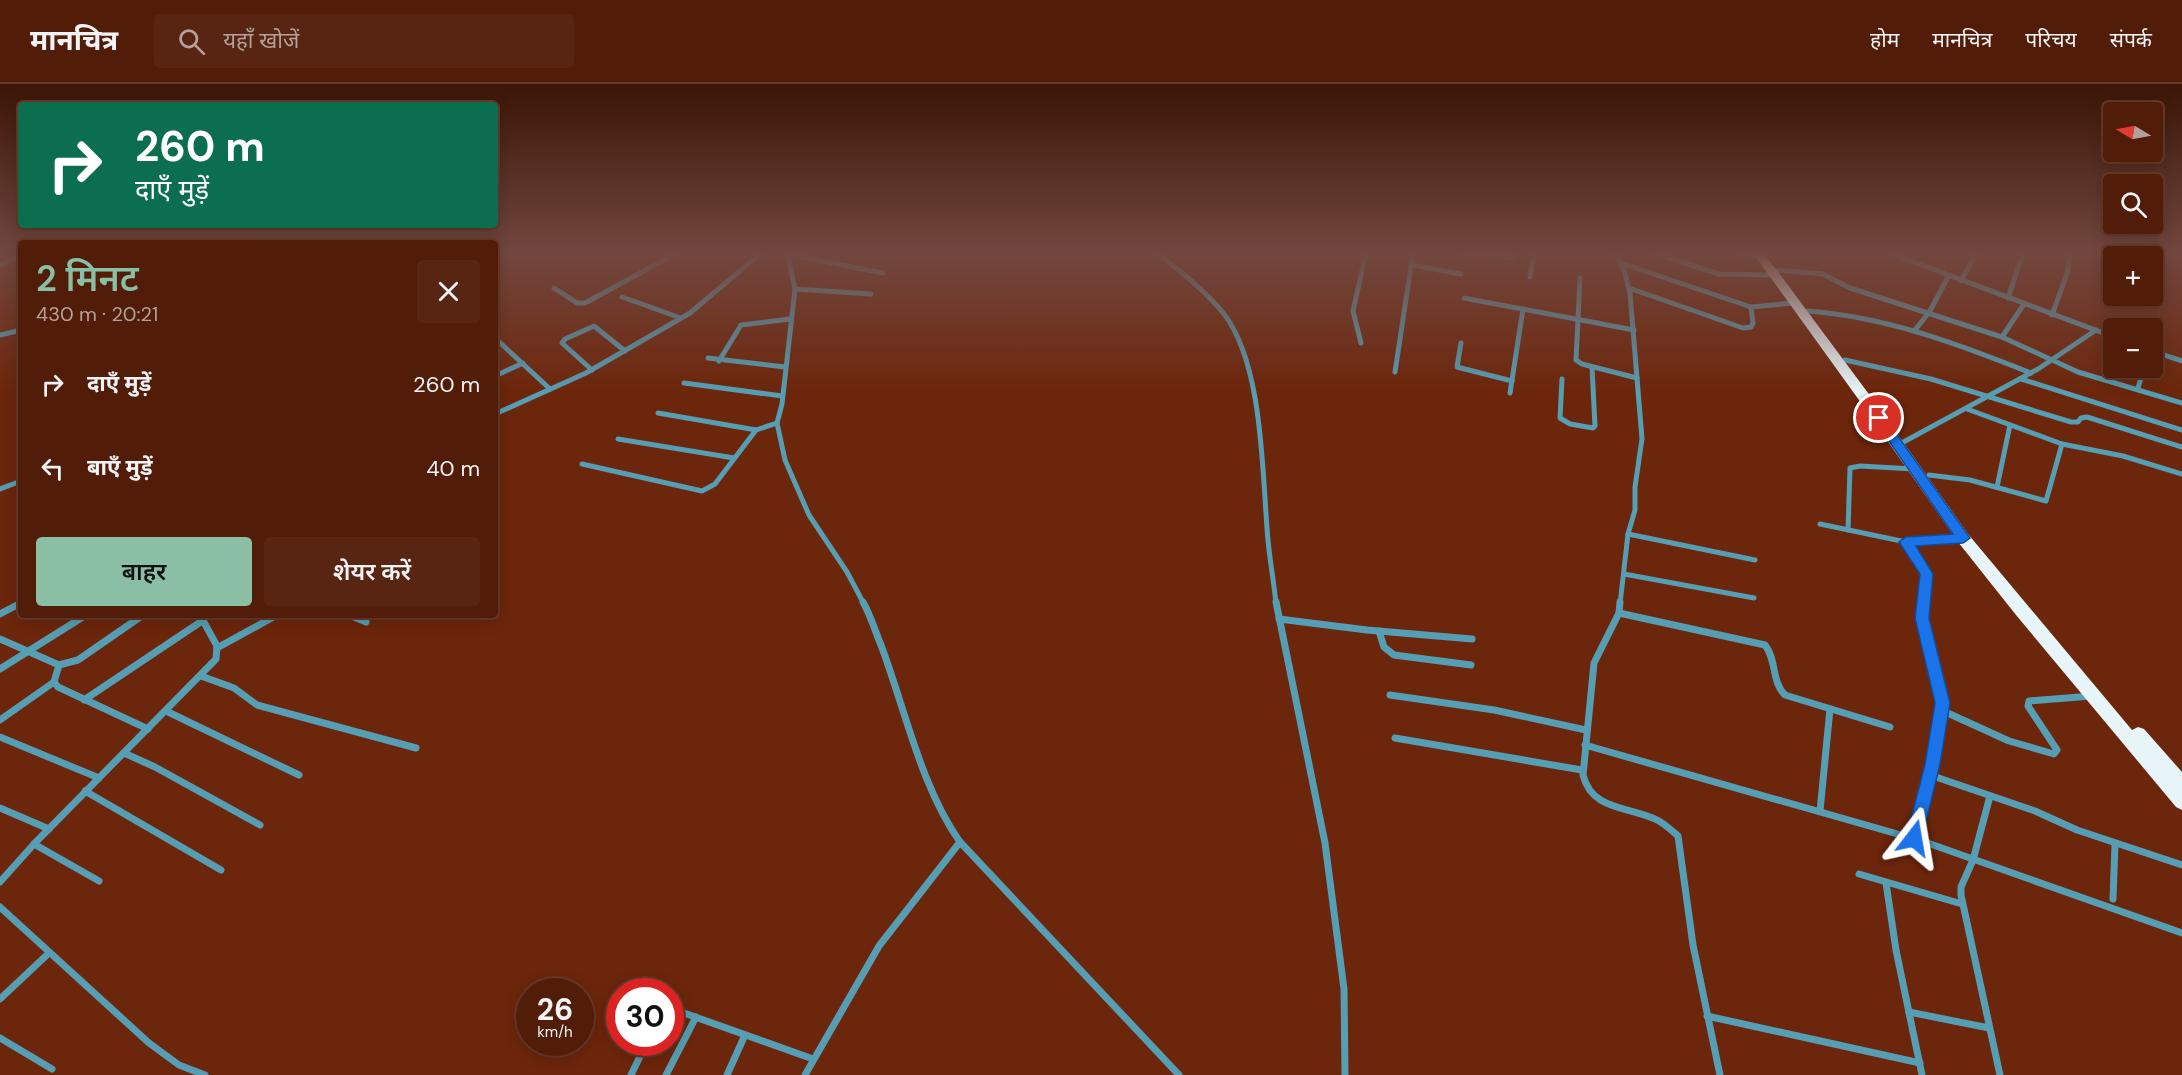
<!DOCTYPE html>
<html lang="hi">
<head>
<meta charset="utf-8">
<style>
  :root { --surface:#511c08; --page:#572512; --text:#f1f3f6; --muted:#b4a19c; --line:#673a29; --accent:#8abfa5 }
  body { margin:0; font-family:"DM Sans","Noto Sans Devanagari",sans-serif; background:var(--page); color:var(--text); height:100vh; display:flex; flex-direction:column; font-size:22px; white-space:nowrap }
  * { box-sizing:border-box; margin:0 }
  p { font-size:20px; color:var(--muted) }
  .icon { flex:none; width:33px; height:33px; fill:none; stroke:currentColor; stroke-width:2; stroke-linecap:round; stroke-linejoin:round }
  .map { position:relative; flex:1; overflow:hidden }
  .side { position:absolute; left:18px; top:156px; width:480px; height:378px; display:flex; flex-direction:column; background:var(--surface); border-radius:6px; box-shadow:0 3px 15px #0003,0 0 0 2px var(--line) }
  .side>* { flex:none }
  .guide { position:absolute; left:18px; top:18px; width:480px; height:126px; border-radius:6px; box-shadow:0 3px 15px #0003,0 0 0 2px var(--line); background:#0b6e4f; color:#fff; overflow:hidden }
  .needle { width:39px; rotate:280deg }
  .tools { position:absolute; left:2103px; top:18px; display:grid; gap:12px }
  .tools a { display:grid; place-items:center; width:60px; height:60px; border-radius:6px; background:var(--surface); box-shadow:0 3px 15px #0003,0 0 0 2px var(--line); font-size:30px }
  .speed { position:absolute; left:516px; top:894px; display:flex; gap:12px; font-size:30px; font-weight:700; text-align:center }
  .speed>* { display:grid; place-content:center; width:78px; height:78px; border-radius:50%; background:var(--surface); box-shadow:0 3px 15px #0003,0 0 0 2px var(--line); line-height:1 }
  .speed small { font-size:15px; font-weight:400 }
  .speed .limit { border:9px solid #d22; background:#fff; color:#111 }
  .pin { position:absolute; display:grid; place-items:center; width:51px; height:51px; color:#fff; margin:-26px; border:3px solid #fff; border-radius:50%; box-shadow:0 2px 6px #0007 }
  .me { position:absolute; width:66px; margin:-33px; rotate:14deg; stroke-linejoin:round; filter:drop-shadow(0 0 4px #0008) }
  .turn { display:flex; align-items:center; gap:21px; height:126px; padding:0 18px; font-size:27px }
  .turn .icon { width:78px; height:78px; stroke-width:2.5 }
  .turn b { display:block; font-size:42px; line-height:51px }
  .round { display:grid; place-items:center; flex:none; width:63px; height:63px; border-radius:6px; background:var(--page) }
  .summary { display:flex; align-items:center; justify-content:space-between; height:102px; padding:0 18px }
  h1 { font-size:36px; font-weight:600; line-height:45px; color:var(--accent) }
  .button { display:flex; gap:12px; margin-top:auto; padding:12px 18px }
  .button a { flex:1; height:69px; border-radius:6px; background:var(--accent); color:#111; font-size:24px; font-weight:600; line-height:69px; text-align:center }
  .button a+a { background:var(--page); color:var(--text) }
  ul { padding:0; list-style:none }
  li { display:flex; align-items:center; gap:18px; height:84px; padding:0 18px }
  li div { flex:1 }
  li b { display:block; font-size:22px }
  li em { font-style:normal }
  header { display:flex; align-items:center; gap:36px; box-sizing:border-box; height:84px; padding:0 30px; background:var(--surface); border-bottom:2px solid var(--line) }
  header strong { font-size:28px }
  nav { display:flex; gap:33px; margin-inline-start:auto; font-size:21px }
  .search { width:420px; height:54px; background:var(--page); display:flex; align-items:center; gap:15px; box-sizing:border-box; padding:0 21px; border-radius:6px; color:var(--muted); font-size:22px }
  .map>svg:first-child { display:block }
  .lines { fill:none; stroke-linecap:round; stroke-linejoin:round }
  .minor-far1 { stroke:#559eb3; stroke-width:5 }
  .minor { stroke:#559eb3; stroke-width:7 }
  .trunk { fill:#e7f4f8; fill-rule:evenodd }
  .route { fill:#1a73e8; stroke:#114b97; stroke-width:1.5 }
</style>
</head>
<body>
<header>
<strong>मानचित्र</strong>
<div class="search"><svg class="icon" aria-label="search" viewBox="0 0 24 24"><circle cx="10" cy="10" r="6"/><path d="M15 15l6 6"/></svg>यहाँ खोजें</div>
<nav><a>होम</a><a>मानचित्र</a><a>परिचय</a><a>संपर्क</a></nav>
</header>
<div class="map">
<svg width="2182" height="991" viewBox="0 0 2182 991">
  <rect width="100%" height="100%" fill="#6c260b"/>
  <g class="lines">
    <g class="minor-far1">
      <path d="M 787,169 L 795,205 L 782,320 L 777,339 L 785,376 L 809,431 L 847,488 L 864,520"/>
      <path d="M 1157,169 C 1181,188 1206,207 1224,230 C 1264,282 1262,393 1268,456 C 1270,478 1274,499 1276,520"/>
      <path d="M 1462,169 L 1512,173"/>
      <path d="M 1615,169 L 1624,186 L 1630,209 L 1642,355 L 1635,403 L 1635,426 L 1628,450 L 1620,520"/>
      <path d="M 1654,169 L 1719,190 L 1773,191"/>
      <path d="M 1740,169 L 1762,174"/>
      <path d="M 1890,169 L 2114,253"/>
      <path d="M 787,170 L 883,189"/>
      <path d="M 1621,179 L 1751,223 L 1793,219"/>
      <path d="M 0,181 L 21,171"/>
      <path d="M 1412,181 L 1461,190"/>
      <path d="M 1777,186 L 1823,190 L 1850,204 L 2002,253 L 2078,288 L 2182,319"/>
      <path d="M 1530,193 L 1534,169"/>
      <path d="M 1580,194 L 1576,276 L 1582,280 L 1637,294"/>
      <path d="M 1961,197 L 1976,169"/>
      <path d="M 554,204 L 577,219 L 585,219 L 677,169"/>
      <path d="M 1629,204 L 1743,244 L 1751,243 L 1753,239 L 1751,223"/>
      <path d="M 795,205 L 871,210"/>
      <path d="M 622,213 L 681,234"/>
      <path d="M 1464,214 L 1634,246"/>
      <path d="M 2008,214 L 2023,169"/>
      <path d="M 1808,227 C 1887,233 1958,260 2031,289"/>
      <path d="M 2052,231 L 2068,187 L 2069,169"/>
      <path d="M 1915,246 L 1930,227 L 1948,193"/>
      <path d="M 0,251 L 21,246"/>
      <path d="M 2002,253 L 2024,220"/>
      <path d="M 495,254 L 550,305"/>
      <path d="M 1361,259 L 1353,227 L 1366,169"/>
      <path d="M 1461,259 L 1457,283 L 1512,297"/>
      <path d="M 2152,267 L 2182,277"/>
      <path d="M 708,274 L 785,283"/>
      <path d="M 1845,276 L 1931,295 L 2071,338 L 2078,338 L 2081,334 L 2087,333 L 2182,363"/>
      <path d="M 719,277 L 741,241 L 790,235"/>
      <path d="M 592,286 L 562,259 L 565,255 L 594,242 L 625,267"/>
      <path d="M 1395,288 L 1413,169"/>
      <path d="M 495,292 L 523,279"/>
      <path d="M 1562,295 L 1560,334 L 1570,340 L 1593,344 L 1595,342 L 1592,283"/>
      <path d="M 2021,295 L 2182,346"/>
      <path d="M 684,299 L 782,312"/>
      <path d="M 2138,304 L 2144,284"/>
      <path d="M 1510,309 L 1523,225"/>
      <path d="M 1967,325 L 2062,360 L 2123,372 L 2182,390"/>
      <path d="M 658,329 L 756,346 L 777,339"/>
      <path d="M 495,330 L 586,289 L 690,229 L 761,169"/>
      <path d="M 618,355 L 734,374"/>
      <path d="M 1898,361 L 2038,285 L 2096,246"/>
      <path d="M 582,380 L 702,407 L 715,400 L 756,346"/>
      <path d="M 1929,391 L 1970,396 L 2046,417 L 2062,360"/>
      <path d="M 1997,403 L 2010,341"/>
      <path d="M 0,405 L 21,397"/>
      <path d="M 1820,440 L 1906,458"/>
      <path d="M 1848,446 L 1850,384 L 1860,382 L 1914,385"/>
      <path d="M 1628,450 L 1755,476"/>
      <path d="M 1624,490 L 1754,514"/>
      <path d="M 1923,520 L 1926,490 L 1906,458 L 1963,454"/>
    </g>
    <g class="minor">
      <path d="M 863,518 C 871,532 875,547 881,561 C 905,625 921,703 960,758 L 1179,991"/>
      <path d="M 1276,518 L 1325,759 L 1344,905 L 1345,991"/>
      <path d="M 1620,518 L 1619,529 L 1594,579 L 1583,691 C 1592,728 1631,722 1659,737 C 1666,741 1672,747 1678,752 L 1693,861 L 1720,991"/>
      <path d="M 1619,529 L 1765,561 C 1777,576 1771,597 1785,611 L 1890,643"/>
      <path d="M 0,530 L 21,519"/>
      <path d="M 349,531 L 366,538"/>
      <path d="M 1279,535 L 1367,546 L 1472,555"/>
      <path d="M 1379,547 L 1384,563 L 1394,571 L 1471,581"/>
      <path d="M 0,555 L 59,581 L 78,576 L 143,531"/>
      <path d="M 217,564 L 277,531"/>
      <path d="M 59,581 L 54,598 L 58,603 L 148,645"/>
      <path d="M 0,585 L 86,531"/>
      <path d="M 201,592 L 234,604 L 257,621 L 416,664"/>
      <path d="M 1390,611 L 1494,626 L 1586,646"/>
      <path d="M 84,616 L 202,537"/>
      <path d="M 1941,626 L 2009,657 L 2054,670 L 2057,666 L 2028,622 L 2029,617 L 2092,612"/>
      <path d="M 166,627 L 299,691"/>
      <path d="M 0,636 L 54,598"/>
      <path d="M 0,653 L 99,694"/>
      <path d="M 1395,654 L 1582,686"/>
      <path d="M 1585,661 L 1922,757 L 2182,849"/>
      <path d="M 124,669 L 155,683 L 260,741"/>
      <path d="M 1930,691 L 2035,727 L 2077,746 L 2182,781"/>
      <path d="M 85,707 L 221,786"/>
      <path d="M 1990,712 L 1973,776 L 1961,803 L 1961,811 L 2000,991"/>
      <path d="M 0,724 L 49,745"/>
      <path d="M 1820,727 L 1830,625"/>
      <path d="M 1914,754 L 1933,680 L 1942,619 L 1922,534 L 1923,518"/>
      <path d="M 34,760 L 99,797"/>
      <path d="M 1859,790 L 1962,820"/>
      <path d="M 0,798 L 34,760 L 216,575 L 217,562 L 200,531"/>
      <path d="M 1886,799 L 1896,866 L 1922,991"/>
      <path d="M 2113,815 L 2115,760"/>
      <path d="M 0,823 L 149,959 L 179,981 L 205,991"/>
      <path d="M 0,915 L 49,869"/>
      <path d="M 670,924 L 813,975"/>
      <path d="M 1909,928 L 1989,944"/>
      <path d="M 1707,932 L 1920,979"/>
      <path d="M 0,954 L 52,985"/>
      <path d="M 631,991 L 647,958"/>
      <path d="M 666,991 L 696,933"/>
      <path d="M 727,991 L 745,951"/>
      <path d="M 805,991 L 879,862 L 960,758"/>
    </g>
    <path class="trunk" d="M 1753,169 L 1764,169 L 1874,317 L 1968,450 L 2132,646 L 2138,643 L 2144,645 L 2182,688 L 2182,726 L 2176,723 L 2016,531 L 1958,458 L 1864,323 Z"/>
  </g>
  <linearGradient id="sky" x2="0" y2="1"><stop stop-color="#3b1506"/><stop offset="0.55" stop-color="#72473f"/><stop offset="1" stop-color="#72473f" stop-opacity="0"/></linearGradient>
  <rect width="2182" height="308" fill="url(#sky)"/>
  <path class="route" d="M 1879,330 L 1883,331 L 1970,454 L 1963,459 L 1916,462 L 1933,490 L 1929,534 L 1950,619 L 1940,680 L 1922,754 L 1920,760 L 1914,762 L 1908,760 L 1906,754 L 1925,680 L 1935,619 L 1915,534 L 1920,490 L 1899,458 L 1906,453 L 1953,450 L 1873,334 Z"/>
</svg>
<div class="tools">
<a><svg class="needle" viewBox="-14 -14 28 28"><path d="M0-13l5 13h-10z" fill="#e53935"/><path d="M0 13l5-13h-10z" fill="#b4a19c"/></svg></a>
<a><svg class="icon" aria-label="search" viewBox="0 0 24 24"><circle cx="10" cy="10" r="6"/><path d="M15 15l6 6"/></svg></a>
<a>+</a>
<a>−</a>
</div>
<div class="speed"><div>26<small>km/h</small></div><div class="limit">30</div></div>
<div class="pin" style="left:1879px;top:334px;background:#d93025"><svg class="icon" aria-label="arrive" viewBox="0 0 24 24"><path d="M6 21V4h12l-3 4 3 4H6"/></svg></div>
<svg class="me" style="left:1914px;top:754px" viewBox="-20 -20 40 40"><path d="M0-17L14 15 0 8-14 15z" fill="#1a73e8" stroke="#fff" stroke-width="4"/></svg>
<div class="guide">
<div class="turn"><svg class="icon" aria-label="right" viewBox="0 0 24 24"><path d="M7 20v-9h11M14 6l5 5-5 5"/></svg><div><b>260 m</b>दाएँ मुड़ें</div></div>
</div>
<section class="side">
<div class="summary"><div><h1>2 मिनट</h1><p>430 m · 20:21</p></div><a class="round"><svg class="icon" aria-label="close" viewBox="0 0 24 24"><path d="M6 6l12 12M18 6L6 18"/></svg></a></div>
<ul>
<li><svg class="icon" aria-label="right" viewBox="0 0 24 24"><path d="M7 20v-9h11M14 6l5 5-5 5"/></svg><div><b>दाएँ मुड़ें</b></div><em>260 m</em></li>
<li><svg class="icon" aria-label="left" viewBox="0 0 24 24"><path d="M17 20v-9H6M10 6l-5 5 5 5"/></svg><div><b>बाएँ मुड़ें</b></div><em>40 m</em></li>
</ul>
<div class="button"><a>बाहर</a><a>शेयर करें</a></div>
</section>
</div>
</body>
</html>
